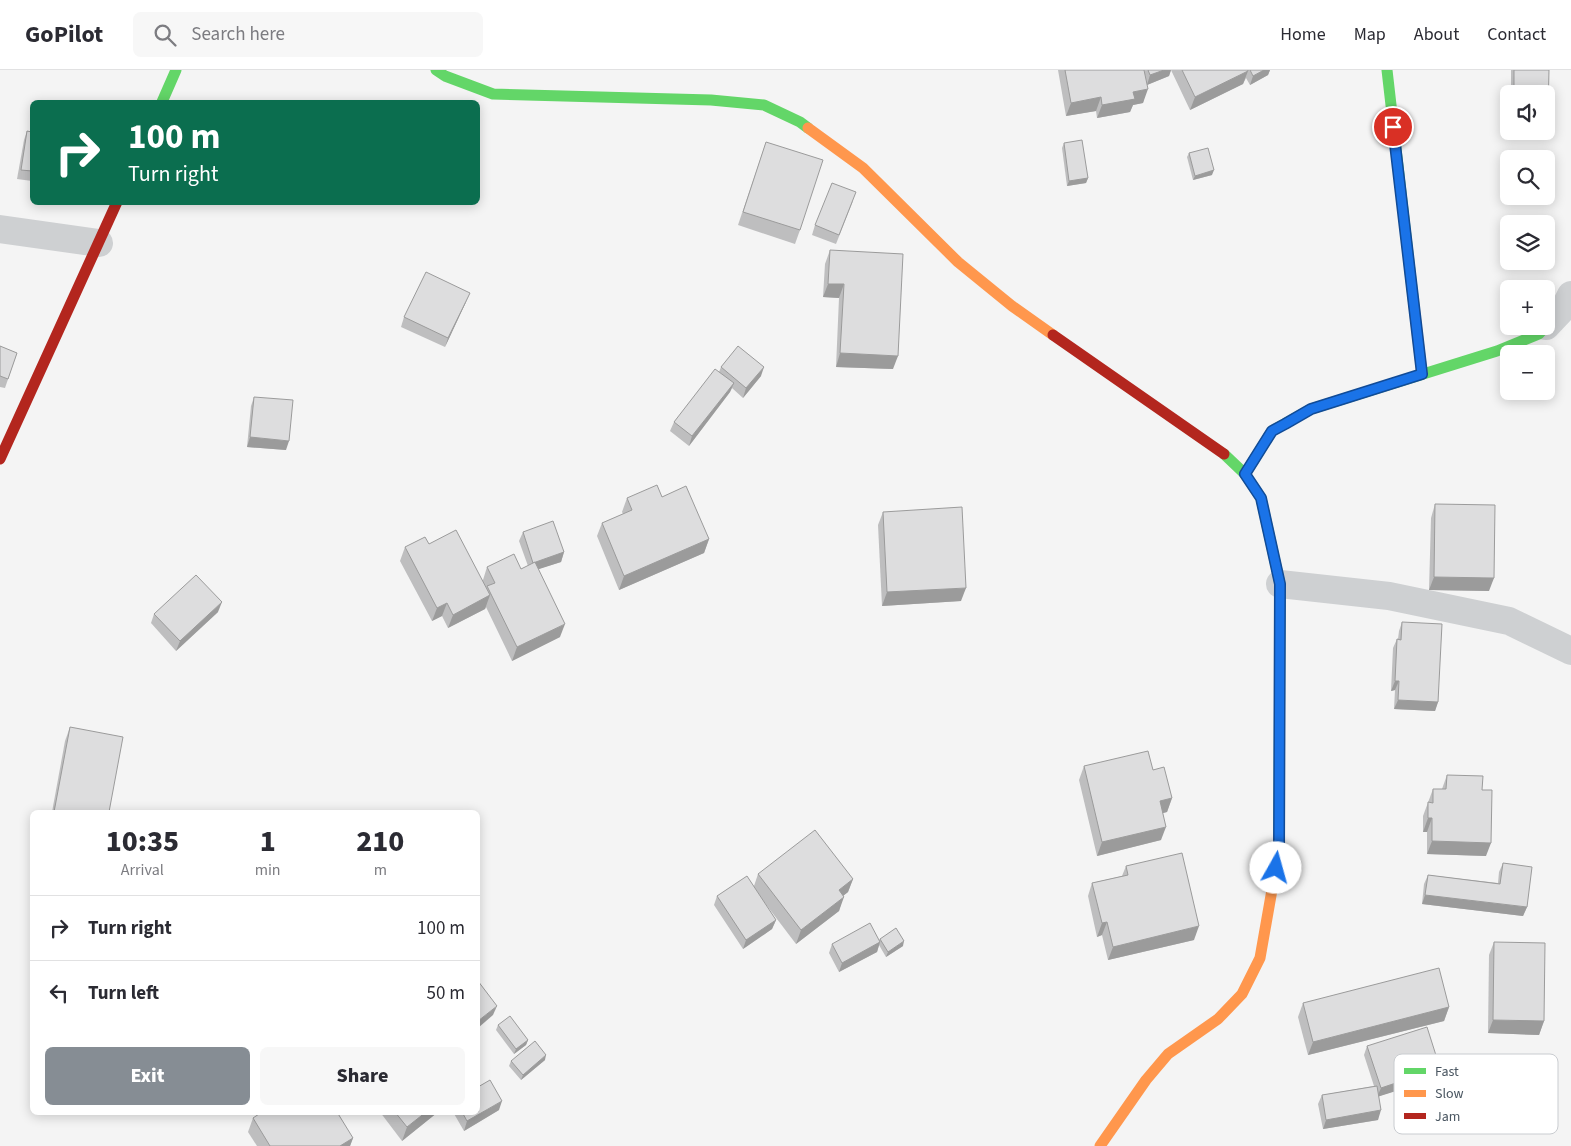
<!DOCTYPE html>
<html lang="en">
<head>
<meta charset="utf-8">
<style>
  :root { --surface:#fff; --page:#f7f7f7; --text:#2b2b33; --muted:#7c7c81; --line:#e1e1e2; --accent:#868d94 }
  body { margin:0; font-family:"Source Sans 3",sans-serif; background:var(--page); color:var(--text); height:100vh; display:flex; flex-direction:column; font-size:19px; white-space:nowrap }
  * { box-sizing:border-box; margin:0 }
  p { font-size:16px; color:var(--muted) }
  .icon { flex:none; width:28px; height:28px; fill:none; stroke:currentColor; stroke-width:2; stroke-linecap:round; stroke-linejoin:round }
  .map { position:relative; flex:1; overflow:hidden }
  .details { position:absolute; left:30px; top:740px; width:450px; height:305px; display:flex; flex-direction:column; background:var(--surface); border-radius:8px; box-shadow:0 2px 12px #0003 }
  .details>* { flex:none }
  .hud { position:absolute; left:30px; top:30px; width:450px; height:105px; border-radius:8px; box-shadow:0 2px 12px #0003; background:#0b6e4f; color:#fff; overflow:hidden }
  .controls { position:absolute; left:1500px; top:15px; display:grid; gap:10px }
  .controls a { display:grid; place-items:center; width:55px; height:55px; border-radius:8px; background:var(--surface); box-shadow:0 2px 12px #0003; font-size:25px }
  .pin { position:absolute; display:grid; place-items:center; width:42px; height:42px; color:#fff; margin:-21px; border:2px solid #fff; border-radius:50%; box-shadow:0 1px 5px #0007 }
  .me { position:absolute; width:55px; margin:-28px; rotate:7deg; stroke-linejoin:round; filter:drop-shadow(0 0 4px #0008) }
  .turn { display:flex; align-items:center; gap:18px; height:105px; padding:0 15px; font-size:22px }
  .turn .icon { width:65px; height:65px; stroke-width:2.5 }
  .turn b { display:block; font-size:35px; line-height:42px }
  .eta { display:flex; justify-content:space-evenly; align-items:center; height:85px; text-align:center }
  .eta b { font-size:30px; font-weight:800; line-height:35px }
  .cta { display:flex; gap:10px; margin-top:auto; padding:10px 15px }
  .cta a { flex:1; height:58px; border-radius:8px; background:var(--accent); color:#fff; font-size:20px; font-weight:800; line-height:58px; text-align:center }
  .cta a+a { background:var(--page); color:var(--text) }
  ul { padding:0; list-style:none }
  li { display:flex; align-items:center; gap:15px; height:65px; padding:0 15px; border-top:1px solid var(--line) }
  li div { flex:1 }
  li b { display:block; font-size:19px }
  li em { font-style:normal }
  header { display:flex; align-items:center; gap:30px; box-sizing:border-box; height:70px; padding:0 25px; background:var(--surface); border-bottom:1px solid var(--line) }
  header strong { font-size:24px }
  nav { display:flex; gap:28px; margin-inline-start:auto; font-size:18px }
  .search { width:350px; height:45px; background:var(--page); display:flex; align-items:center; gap:12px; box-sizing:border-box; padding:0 18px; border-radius:8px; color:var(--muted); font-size:19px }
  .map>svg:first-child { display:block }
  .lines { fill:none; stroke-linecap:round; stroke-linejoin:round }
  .street { stroke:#ced0d2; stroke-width:28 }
  .fast { stroke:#63d668; stroke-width:11 }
  .slow { stroke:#ff974d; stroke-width:11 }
  .jam { stroke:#b3261e; stroke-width:11 }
  .wall { fill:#bebebf }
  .shaded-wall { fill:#9b9b9b }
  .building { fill:#ddddde; stroke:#9b9b9b }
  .route-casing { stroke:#114b97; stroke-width:12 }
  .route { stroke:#1a73e8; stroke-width:9 }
  .key { fill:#fff; stroke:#c9ccd0; stroke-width:1 }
  .key-label { font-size:14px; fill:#4a5661 }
</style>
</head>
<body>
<header>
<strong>GoPilot</strong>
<div class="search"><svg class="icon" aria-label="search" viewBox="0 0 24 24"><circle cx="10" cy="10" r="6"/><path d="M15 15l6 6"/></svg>Search here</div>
<nav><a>Home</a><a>Map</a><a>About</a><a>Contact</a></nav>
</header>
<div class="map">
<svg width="1571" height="1076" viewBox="0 0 1571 1076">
  <rect width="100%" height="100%" fill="#f4f4f4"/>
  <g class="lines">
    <g class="street">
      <path d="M 0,159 L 99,173"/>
      <path d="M 1546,256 L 1566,235 L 1571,225"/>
      <path d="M 1280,514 L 1389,526 L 1509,551 L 1571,581"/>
    </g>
    <g class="fast">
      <path d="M 436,0 L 445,6 L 493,24 L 711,30 L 764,35 L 800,52 L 808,58"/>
      <path d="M 1387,0 L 1414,236"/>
      <path d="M 162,32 L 176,0"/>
      <path d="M 1224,384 L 1245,404 L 1261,428 L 1280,514 L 1279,765"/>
      <path d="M 1245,404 L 1272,361 L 1311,339 L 1497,281 L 1539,264 L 1546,256"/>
    </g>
    <g class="slow">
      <path d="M 808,58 L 863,98 L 958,192 L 1012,236 L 1053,265"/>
      <path d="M 1414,236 L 1422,304"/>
      <path d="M 1100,1076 L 1146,1010 L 1168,984 L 1218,949 L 1242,924 L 1260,888 L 1279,780 L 1279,765"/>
    </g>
    <g class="jam">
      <path d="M 1053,265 L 1224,384"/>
      <path d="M 0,389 L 117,132"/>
    </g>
  </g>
  <g class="wall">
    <path d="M 1058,0 L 1270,0 L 1268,5 L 1250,15 L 1246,8 L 1243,14 L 1190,40 L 1171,0 L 1169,6 L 1147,15 L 1143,33 L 1133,35 L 1130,42 L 1097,48 L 1096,41 L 1066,46 Z"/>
    <path d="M 1511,0 L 1549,0 L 1546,24 L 1511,24 Z"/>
    <path d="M 27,61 L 32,62 L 32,111 L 17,109 L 24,70 Z"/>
    <path d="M 766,72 L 800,160 L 795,174 L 738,155 Z"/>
    <path d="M 1064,73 L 1088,108 L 1086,113 L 1067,116 L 1062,78 Z"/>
    <path d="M 1189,83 L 1212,105 L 1193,110 L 1187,87 Z"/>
    <path d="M 853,131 L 836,174 L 812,165 L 815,155 Z"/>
    <path d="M 830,180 L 893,299 L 836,297 L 839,228 L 823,227 L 825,194 Z"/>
    <path d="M 466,232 L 445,277 L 401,257 L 404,247 Z"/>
    <path d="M 0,276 L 17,283 L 5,318 L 0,317 Z"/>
    <path d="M 721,297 L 761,306 L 743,328 L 732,318 L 730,322 L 689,376 L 670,361 L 674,352 L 719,302 Z"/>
    <path d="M 254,327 L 286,380 L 247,377 L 251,336 Z"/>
    <path d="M 662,427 L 709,469 L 704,483 L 619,520 L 597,466 L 602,453 L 623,444 L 622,442 L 627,428 Z"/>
    <path d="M 1435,434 L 1489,521 L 1429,520 L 1431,448 Z"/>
    <path d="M 883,442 L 961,531 L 882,536 L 878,455 Z"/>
    <path d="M 523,462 L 564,482 L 561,492 L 538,499 L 560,567 L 512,591 L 486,537 L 485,539 L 448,558 L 442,546 L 432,551 L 400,491 L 405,477 L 483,510 L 487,497 L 521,499 L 528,496 L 519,471 Z"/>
    <path d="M 218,542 L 176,581 L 151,553 L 154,544 Z"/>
    <path d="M 1402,552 L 1438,632 L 1435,641 L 1394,639 L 1395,620 L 1391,621 L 1393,578 L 1397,569 L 1398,569 L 1399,561 Z"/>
    <path d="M 70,657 L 109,742 L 52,742 L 65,671 Z"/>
    <path d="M 1084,696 L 1153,700 L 1172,728 L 1167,742 L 1163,743 L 1161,770 L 1097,786 L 1079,710 Z"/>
    <path d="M 1447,705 L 1482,720 L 1486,786 L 1427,784 L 1427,762 L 1423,762 L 1423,746 L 1433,719 L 1442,719 Z"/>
    <path d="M 1503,793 L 1527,837 L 1523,846 L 1422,834 L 1424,814 L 1428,805 L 1498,813 L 1499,802 Z"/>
    <path d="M 1126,796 L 1194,870 L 1108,890 L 1102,865 L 1097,867 L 1088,826 L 1092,813 L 1122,806 Z"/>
    <path d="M 758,804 L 853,809 L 848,822 L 843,826 L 839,841 L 796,874 L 761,828 L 776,850 L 772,859 L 743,879 L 714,835 L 717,826 L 754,816 Z"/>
    <path d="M 880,869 L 903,876 L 886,887 L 879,875 L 877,882 L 839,902 L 829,883 L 832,874 L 879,870 Z"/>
    <path d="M 1494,872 L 1544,951 L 1539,965 L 1488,963 L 1489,885 Z"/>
    <path d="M 1303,933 L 1449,937 L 1444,951 L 1308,985 L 1298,947 Z"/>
    <path d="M 498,955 L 528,970 L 526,975 L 514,984 L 496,960 Z"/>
    <path d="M 1367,976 L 1437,1008 L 1379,1026 L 1378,1050 L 1323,1059 L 1318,1034 L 1322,1025 L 1374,1016 L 1364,985 Z"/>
    <path d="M 545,990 L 521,1010 L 509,996 L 511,991 Z"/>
    <path d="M 499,1040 L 464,1061 L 453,1042 L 478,1042 Z"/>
    <path d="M 380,1042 L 438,1042 L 402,1071 Z"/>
    <path d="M 253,1048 L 353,1068 L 350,1076 L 257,1076 L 248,1062 Z"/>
  </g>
  <g class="shaded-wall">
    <path d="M 1164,0 L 1171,0 L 1169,6 L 1147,15 L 1150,5 Z"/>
    <path d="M 1264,0 L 1270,0 L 1268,5 L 1250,15 L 1253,6 Z"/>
    <path d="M 1248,1 L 1243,14 L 1190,40 L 1195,27 Z"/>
    <path d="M 1148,19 L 1143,33 L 1133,35 L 1130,42 L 1097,48 L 1102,35 L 1133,22 Z"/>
    <path d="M 1101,27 L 1096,41 L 1066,46 L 1071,33 Z"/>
    <path d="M 1214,100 L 1212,105 L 1193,110 L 1195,106 Z"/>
    <path d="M 1088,108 L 1086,113 L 1067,116 L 1069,111 Z"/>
    <path d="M 828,214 L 844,214 L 839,228 L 823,227 Z"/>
    <path d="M 470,223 L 466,232 L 445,277 L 448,268 Z"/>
    <path d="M 840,283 L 898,286 L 893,299 L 836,297 Z"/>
    <path d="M 764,297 L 761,306 L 743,328 L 746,318 Z"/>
    <path d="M 734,313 L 730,322 L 689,376 L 692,366 Z"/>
    <path d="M 250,367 L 289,371 L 286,380 L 247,377 Z"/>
    <path d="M 709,469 L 704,483 L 619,520 L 624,506 Z"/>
    <path d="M 564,482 L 561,492 L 530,502 L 533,493 Z"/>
    <path d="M 1434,507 L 1494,508 L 1489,521 L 1429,520 Z"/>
    <path d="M 966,518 L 961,531 L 882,536 L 887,522 Z"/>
    <path d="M 490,525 L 485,539 L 448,558 L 453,545 Z"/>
    <path d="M 222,532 L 218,542 L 176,581 L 180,571 Z"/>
    <path d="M 447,533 L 442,546 L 432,551 L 437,538 Z"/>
    <path d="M 565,554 L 560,567 L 512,591 L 517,577 Z"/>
    <path d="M 1395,611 L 1399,611 L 1395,620 L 1391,621 Z"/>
    <path d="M 1398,630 L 1438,632 L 1435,641 L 1394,639 Z"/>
    <path d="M 1172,728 L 1167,742 L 1155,745 L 1160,731 Z"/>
    <path d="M 1428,748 L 1432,748 L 1427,762 L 1423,762 Z"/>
    <path d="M 1166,757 L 1161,770 L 1097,786 L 1102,772 Z"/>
    <path d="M 1432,771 L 1491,773 L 1486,786 L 1427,784 Z"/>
    <path d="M 853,809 L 848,822 L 834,833 L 839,820 Z"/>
    <path d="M 1425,825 L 1527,837 L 1523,846 L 1422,834 Z"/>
    <path d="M 844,827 L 839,841 L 796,874 L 801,860 Z"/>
    <path d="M 776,850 L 772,859 L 743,879 L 746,870 Z"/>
    <path d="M 1107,852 L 1102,865 L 1097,867 L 1102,853 Z"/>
    <path d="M 1199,856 L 1194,870 L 1108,890 L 1113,877 Z"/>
    <path d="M 904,871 L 903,876 L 886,887 L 888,882 Z"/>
    <path d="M 880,872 L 877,882 L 839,902 L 842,893 Z"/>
    <path d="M 497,936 L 493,945 L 478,958 L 478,951 Z"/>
    <path d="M 1449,937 L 1444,951 L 1308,985 L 1313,972 Z"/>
    <path d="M 1493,950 L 1544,951 L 1539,965 L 1488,963 Z"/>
    <path d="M 528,970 L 526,975 L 514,984 L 516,979 Z"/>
    <path d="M 546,985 L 545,990 L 521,1010 L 523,1005 Z"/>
    <path d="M 1440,998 L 1437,1008 L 1377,1027 L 1381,1018 Z"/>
    <path d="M 502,1031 L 499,1040 L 464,1061 L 467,1051 Z"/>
    <path d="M 1381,1040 L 1378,1050 L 1323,1059 L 1326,1050 Z"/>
    <path d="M 426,1042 L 438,1042 L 402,1071 L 407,1057 Z"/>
    <path d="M 353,1068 L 350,1076 L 340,1076 Z"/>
  </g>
  <g class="building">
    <path d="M 1065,0 L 1144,0 L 1148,19 L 1133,22 L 1135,29 L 1102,35 L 1101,27 L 1071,33 Z"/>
    <path d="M 1148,0 L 1164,0 L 1150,5 Z"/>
    <path d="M 1182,0 L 1248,0 L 1248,1 L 1195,27 Z"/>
    <path d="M 1250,0 L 1264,0 L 1253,6 Z"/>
    <path d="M 1514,0 L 1549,0 L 1548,42 L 1546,42 L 1546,24 L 1514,24 Z"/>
    <path d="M 27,61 L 32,62 L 32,101 L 21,100 Z"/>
    <path d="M 1082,70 L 1088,108 L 1069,111 L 1064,73 Z"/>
    <path d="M 766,72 L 823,90 L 800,160 L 743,142 Z"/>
    <path d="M 1208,78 L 1214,100 L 1195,106 L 1189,83 Z"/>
    <path d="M 832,113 L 856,122 L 839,165 L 815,155 Z"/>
    <path d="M 830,180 L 903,184 L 898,286 L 840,283 L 844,214 L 828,214 Z"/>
    <path d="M 426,202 L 470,223 L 448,268 L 404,247 Z"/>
    <path d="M 0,276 L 17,283 L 8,309 L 0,306 Z"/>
    <path d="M 738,276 L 764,297 L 746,318 L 721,297 Z"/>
    <path d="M 715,299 L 734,313 L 692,366 L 674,352 Z"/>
    <path d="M 254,327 L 293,330 L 289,371 L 250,367 Z"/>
    <path d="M 657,415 L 662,427 L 686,416 L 709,469 L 624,506 L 602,453 L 632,440 L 627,428 Z"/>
    <path d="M 1435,434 L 1495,435 L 1494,508 L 1434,507 Z"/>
    <path d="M 962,437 L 966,518 L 887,522 L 883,442 Z"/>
    <path d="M 553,451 L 564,482 L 533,493 L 523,462 Z"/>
    <path d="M 456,460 L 490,525 L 453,545 L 447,533 L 437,538 L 405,477 L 425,467 L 429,474 Z"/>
    <path d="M 514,484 L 521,499 L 535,492 L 565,554 L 517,577 L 487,516 L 495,513 L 487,497 Z"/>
    <path d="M 196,505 L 222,532 L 180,571 L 154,544 Z"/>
    <path d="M 1402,552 L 1442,554 L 1438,632 L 1398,630 L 1399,611 L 1395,611 L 1397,569 L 1401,570 Z"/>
    <path d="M 70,657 L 123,667 L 109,742 L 54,742 Z"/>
    <path d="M 1148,681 L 1153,700 L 1164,697 L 1172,728 L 1160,731 L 1166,757 L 1102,772 L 1084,696 Z"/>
    <path d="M 1447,705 L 1483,706 L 1482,720 L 1492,720 L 1491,773 L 1432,771 L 1432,748 L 1428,748 L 1428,732 L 1433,733 L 1433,719 L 1446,719 Z"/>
    <path d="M 815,760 L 853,809 L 839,820 L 844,827 L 801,860 L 758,804 Z"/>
    <path d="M 1182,783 L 1199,856 L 1113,877 L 1107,852 L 1102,853 L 1092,813 L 1128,805 L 1126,796 Z"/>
    <path d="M 1503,793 L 1532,797 L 1527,837 L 1425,825 L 1428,805 L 1500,814 Z"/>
    <path d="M 747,806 L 776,850 L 746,870 L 717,826 Z"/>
    <path d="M 870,853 L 880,872 L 842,893 L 832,874 Z"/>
    <path d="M 896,858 L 904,871 L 888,882 L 880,869 Z"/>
    <path d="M 1494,872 L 1545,873 L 1544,951 L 1493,950 Z"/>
    <path d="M 1439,898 L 1449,937 L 1313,972 L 1303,933 Z"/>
    <path d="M 478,911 L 497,936 L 478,951 Z"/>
    <path d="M 510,946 L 528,970 L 516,979 L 498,955 Z"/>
    <path d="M 1427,957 L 1440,998 L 1381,1018 L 1367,976 Z"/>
    <path d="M 535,971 L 546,985 L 523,1005 L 511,991 Z"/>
    <path d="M 490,1010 L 502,1031 L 467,1051 L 462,1042 L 478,1042 L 478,1017 Z"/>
    <path d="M 1377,1016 L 1381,1040 L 1326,1050 L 1322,1025 Z"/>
    <path d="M 262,1042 L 337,1042 L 353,1068 L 340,1076 L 270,1076 L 253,1048 Z"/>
    <path d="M 395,1042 L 426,1042 L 407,1057 Z"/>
  </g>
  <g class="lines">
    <defs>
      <path id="route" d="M 1276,798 L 1279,780 L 1280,514 L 1261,428 L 1245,404 L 1272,361 L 1285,354 L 1311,339 L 1422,304 L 1393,57"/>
    </defs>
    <use href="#route" class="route-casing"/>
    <use href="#route" class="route"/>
  </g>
  <rect x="1394" y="984" width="164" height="80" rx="8" class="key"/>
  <rect x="1404" y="998" width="22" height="6" fill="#63d668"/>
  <rect x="1404" y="1020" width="22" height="7" fill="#ff974d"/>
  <rect x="1404" y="1043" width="22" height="6" fill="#b3261e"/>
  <g class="key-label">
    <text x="1435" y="1006">Fast</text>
    <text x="1435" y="1028">Slow</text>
    <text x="1435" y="1051">Jam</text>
  </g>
</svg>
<div class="controls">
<a><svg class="icon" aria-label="sound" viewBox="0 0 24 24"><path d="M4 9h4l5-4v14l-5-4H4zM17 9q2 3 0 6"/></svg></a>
<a><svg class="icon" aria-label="search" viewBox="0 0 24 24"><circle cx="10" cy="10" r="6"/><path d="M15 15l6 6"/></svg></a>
<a><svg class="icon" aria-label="layers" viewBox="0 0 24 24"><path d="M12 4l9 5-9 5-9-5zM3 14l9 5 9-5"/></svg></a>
<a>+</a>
<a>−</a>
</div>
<div class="pin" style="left:1393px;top:57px;background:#d93025"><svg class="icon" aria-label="arrive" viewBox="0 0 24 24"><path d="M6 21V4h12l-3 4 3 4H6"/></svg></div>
<svg class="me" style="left:1276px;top:798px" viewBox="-20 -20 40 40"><circle r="19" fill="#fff"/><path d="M0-13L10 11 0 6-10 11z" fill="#1a73e8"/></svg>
<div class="hud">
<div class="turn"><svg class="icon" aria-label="right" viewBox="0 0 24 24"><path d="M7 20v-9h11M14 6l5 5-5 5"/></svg><div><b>100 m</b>Turn right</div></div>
</div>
<section class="details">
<div class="eta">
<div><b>10:35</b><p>Arrival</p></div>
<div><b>1</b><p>min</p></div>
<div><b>210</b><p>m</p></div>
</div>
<ul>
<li><svg class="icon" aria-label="right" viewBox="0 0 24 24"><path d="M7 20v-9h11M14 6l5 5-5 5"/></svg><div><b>Turn right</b></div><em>100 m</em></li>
<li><svg class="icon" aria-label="left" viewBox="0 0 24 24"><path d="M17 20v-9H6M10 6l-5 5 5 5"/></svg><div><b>Turn left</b></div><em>50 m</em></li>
</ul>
<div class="cta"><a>Exit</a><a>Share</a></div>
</section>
</div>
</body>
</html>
